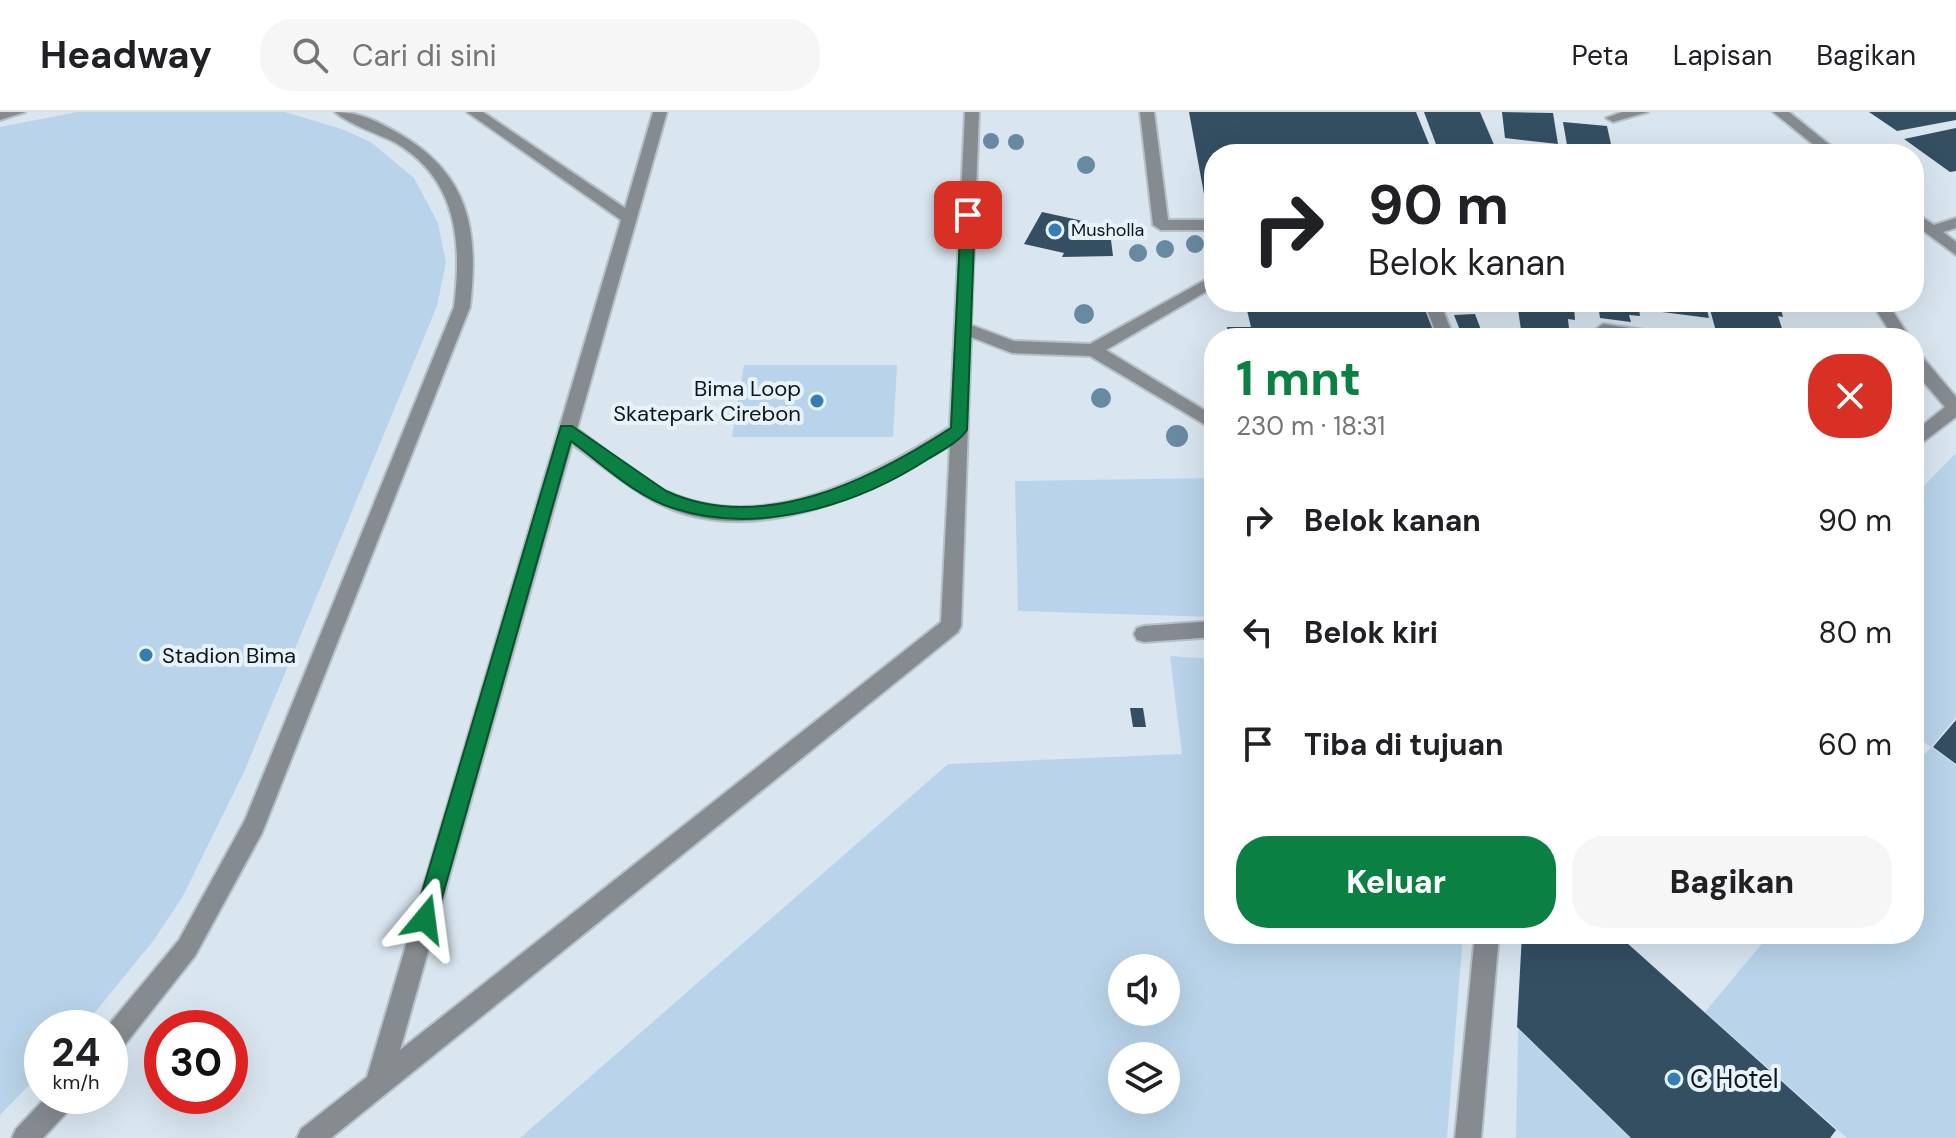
<!DOCTYPE html>
<html lang="id">
<head>
<meta charset="utf-8">
<style>
  :root { --surface:#fff; --page:#f6f6f6; --text:#202124; --muted:#757577; --line:#e0e0e0; --accent:#0b8043 }
  body { margin:0; font-family:"DM Sans",sans-serif; background:var(--page); color:var(--text); height:100vh; display:flex; flex-direction:column; font-size:30px; white-space:nowrap }
  * { box-sizing:border-box; margin:0 }
  p { font-size:26px; color:var(--muted) }
  .icon { flex:none; width:44px; height:44px; fill:none; stroke:currentColor; stroke-width:2; stroke-linecap:round; stroke-linejoin:round }
  .map { position:relative; flex:1; overflow:hidden }
  .side { position:absolute; left:1204px; top:216px; width:720px; height:616px; display:flex; flex-direction:column; background:var(--surface); border-radius:32px; box-shadow:0 8px 32px #0002 }
  .side>* { flex:none }
  .guide { position:absolute; left:1204px; top:32px; width:720px; height:168px; border-radius:32px; box-shadow:0 8px 32px #0002; background:#fff; color:var(--text); overflow:hidden }
  .tools { position:absolute; left:1108px; top:842px; display:grid; gap:16px }
  .tools a { display:grid; place-items:center; width:72px; height:72px; border-radius:50%; background:var(--surface); box-shadow:0 8px 32px #0002; font-size:40px }
  .speed { position:absolute; left:24px; top:898px; display:flex; gap:16px; font-size:40px; font-weight:700; text-align:center }
  .speed>* { display:grid; place-content:center; width:104px; height:104px; border-radius:50%; background:var(--surface); box-shadow:0 8px 32px #0002; line-height:1 }
  .speed small { font-size:20px; font-weight:400 }
  .speed .limit { border:12px solid #d22; background:#fff; color:#111 }
  .pin { position:absolute; display:grid; place-items:center; width:68px; height:68px; color:#fff; margin:-34px; border-radius:16px; box-shadow:0 4px 12px #0006 }
  .me { position:absolute; width:88px; margin:-44px; rotate:16deg; stroke-linejoin:round; filter:drop-shadow(0 0 6px #0008) }
  .turn { display:flex; align-items:center; gap:28px; height:168px; padding:0 32px; font-size:36px }
  .turn .icon { width:104px; height:104px; stroke-width:2.5 }
  .turn b { display:block; font-size:56px; line-height:68px }
  .round { display:grid; place-items:center; flex:none; width:84px; height:84px; border-radius:32px; background:var(--page) }
  .summary { display:flex; align-items:center; justify-content:space-between; height:136px; padding:0 32px }
  h1 { font-size:48px; font-weight:800; line-height:60px; color:var(--accent) }
  .action { display:flex; gap:16px; margin-top:auto; padding:16px 32px }
  .action a { flex:1; height:92px; border-radius:32px; background:var(--accent); color:#fff; font-size:32px; font-weight:800; line-height:92px; text-align:center }
  .action a+a { background:var(--page); color:var(--text) }
  ul { padding:0; list-style:none }
  li { display:flex; align-items:center; gap:24px; height:112px; padding:0 32px }
  li div { flex:1 }
  li b { display:block; font-size:30px }
  li em { font-style:normal }
  header { display:flex; align-items:center; gap:48px; box-sizing:border-box; height:112px; padding:0 40px; background:var(--surface); border-bottom:2px solid var(--line) }
  header strong { font-size:38px }
  nav { display:flex; gap:44px; margin-inline-start:auto; font-size:28px }
  .search { width:560px; height:72px; background:var(--page); display:flex; align-items:center; gap:20px; box-sizing:border-box; padding:0 28px; border-radius:32px; color:var(--muted); font-size:30px }
  .map>svg:first-child { display:block }
  .green { fill:#b9d4ea; fill-rule:evenodd }
  .building { fill:#344e62 }
  .lines { fill:none; stroke-linecap:round; stroke-linejoin:round }
  .minor-casing { stroke:#b5c0c9; stroke-width:4 }
  .minor { fill:#868b90; fill-rule:evenodd }
  .tree { fill:#688aa0 }
  .route { fill:#0b8043; stroke:#07532c; stroke-width:2 }
  .poi-dot { fill:#367eb2; stroke:#e6f3fd; stroke-width:3 }
  .labels { text-anchor:middle; dominant-baseline:central; stroke-width:8; stroke-linejoin:round; paint-order:stroke }
  .far-poi-label { font-size:18px; fill:#101518; stroke:#e6f3fd; text-anchor:start }
  .poi-label { font-size:22px; fill:#101518; stroke:#e6f3fd; text-anchor:end }
  .near-poi-label { font-size:26px; fill:#101518; stroke:#e6f3fd; text-anchor:start }
</style>
</head>
<body>
<header>
<strong>Headway</strong>
<div class="search"><svg class="icon" aria-label="search" viewBox="0 0 24 24"><circle cx="10" cy="10" r="6"/><path d="M15 15l6 6"/></svg>Cari di sini</div>
<nav><a>Peta</a><a>Lapisan</a><a>Bagikan</a></nav>
</header>
<div class="map">
<svg width="1956" height="1026" viewBox="0 0 1956 1026">
  <rect width="100%" height="100%" fill="#d9e6f0"/>
  <g class="green">
    <path d="M 77,0 L 285,0 L 345,18 L 372,31 L 414,66 L 438,111 L 446,151 L 437,194 L 244,660 L 183,784 L 154,828 L 82,916 L 42,916 L 42,960 L 0,1003 L 0,15 Z"/>
    <path d="M 744,253 L 897,253 L 893,325 L 732,325 Z"/>
    <path d="M 1956,341 L 1956,605 L 1931,635 L 1956,653 L 1956,1026 L 1847,1026 L 1705,900 L 1770,822 L 1914,822 L 1914,654 L 1931,635 L 1914,623 L 1914,384 Z"/>
    <path d="M 1214,366 L 1214,505 L 1018,499 L 1015,369 Z"/>
    <path d="M 1170,544 L 1214,547 L 1214,822 L 1463,822 L 1447,1026 L 520,1026 L 948,652 L 1182,642 ZM 1166,856 L 1166,900 L 1122,900 L 1122,856 ZM 1166,944 L 1166,988 L 1122,988 L 1122,944 Z"/>
    <path d="M 1518,917 L 1630,1026 L 1516,1026 Z"/>
  </g>
  <g class="building">
    <path d="M 1189,0 L 1416,0 L 1433,42 L 1214,42 L 1214,93 L 1206,93 Z"/>
    <path d="M 1424,0 L 1480,0 L 1495,35 L 1437,35 Z"/>
    <path d="M 1502,0 L 1553,1 L 1558,32 L 1505,26 Z"/>
    <path d="M 1869,0 L 1956,0 L 1956,8 L 1897,19 Z"/>
    <path d="M 1563,10 L 1607,14 L 1612,37 L 1567,33 Z"/>
    <path d="M 1956,16 L 1956,59 L 1950,60 L 1904,27 Z"/>
    <path d="M 1506,32 L 1578,40 L 1578,42 L 1507,42 Z"/>
    <path d="M 1042,100 L 1083,109 L 1073,128 L 1111,128 L 1113,144 L 1062,145 L 1064,141 L 1024,132 Z"/>
    <path d="M 1245,190 L 1423,190 L 1436,226 L 1229,226 L 1227,215 L 1251,215 Z"/>
    <path d="M 1517,190 L 1566,190 L 1566,194 L 1574,195 L 1575,208 L 1568,207 L 1570,226 L 1521,218 Z"/>
    <path d="M 1587,190 L 1705,190 L 1709,206 L 1639,197 L 1640,204 L 1629,203 L 1631,210 L 1600,206 L 1599,199 L 1588,197 Z"/>
    <path d="M 1708,190 L 1779,190 L 1783,205 L 1778,204 L 1785,226 L 1717,223 Z"/>
    <path d="M 1475,202 L 1484,226 L 1463,226 L 1454,203 Z"/>
    <path d="M 1130,596 L 1143,596 L 1146,615 L 1133,615 Z"/>
    <path d="M 1956,608 L 1956,652 L 1933,635 Z"/>
    <path d="M 1522,822 L 1617,822 L 1836,1018 L 1830,1026 L 1631,1026 L 1517,915 Z"/>
  </g>
  <g class="lines">
    <defs>
      <g id="minor">
        <path d="M 0,0 L 25,0 L 0,8 Z"/>
        <path d="M 335,0 C 359,0 377,9 398,21 C 470,62 479,119 470,195 L 262,721 L 195,844 L 119,940 L 110,944 L 110,916 L 106,916 L 179,828 L 245,708 L 454,195 C 462,131 458,68 396,31 C 377,21 351,14 335,0 Z"/>
        <path d="M 467,0 L 483,0 L 625,96 L 653,0 L 667,0 L 577,317 C 604,336 638,366 668,380 C 764,423 870,366 950,315 L 965,0 L 979,0 L 971,213 L 1014,229 L 1090,232 L 1214,163 L 1214,175 L 1106,238 L 1214,304 L 1214,318 L 1090,244 L 1012,241 L 971,225 L 961,514 L 958,520 L 331,1026 L 297,1026 L 301,1017 L 367,965 L 621,108 ZM 572,332 C 598,350 624,372 652,388 C 746,441 869,384 950,333 L 941,510 L 400,938 Z"/>
        <path d="M 1140,0 L 1154,0 L 1168,108 L 1214,108 L 1214,118 L 1161,118 L 1153,113 Z"/>
        <path d="M 1622,0 L 1648,0 L 1613,10 L 1606,6 Z"/>
        <path d="M 1773,0 L 1789,0 L 1841,42 L 1825,42 Z"/>
        <path d="M 1914,100 L 1934,113 L 1956,106 L 1956,116 L 1943,120 L 1956,130 L 1956,143 L 1914,112 Z"/>
        <path d="M 1424,190 L 1440,190 L 1454,226 L 1438,226 Z"/>
        <path d="M 1871,190 L 1887,190 L 1910,226 L 1894,226 Z"/>
        <path d="M 1603,212 L 1657,220 L 1665,226 L 1619,226 L 1597,222 L 1595,218 Z"/>
        <path d="M 1914,240 L 1920,242 L 1956,285 L 1956,305 L 1914,337 L 1914,320 L 1945,295 L 1914,259 Z"/>
        <path d="M 1214,509 L 1214,525 L 1144,530 L 1137,528 L 1134,522 L 1137,516 L 1144,514 Z"/>
        <path d="M 1475,822 L 1499,822 L 1481,1026 L 1455,1026 Z"/>
        <path d="M 47,984 L 78,984 L 74,993 L 43,1026 L 12,1026 L 16,1017 Z"/>
      </g>
    </defs>
    <use href="#minor" class="minor-casing"/>
    <use href="#minor" class="minor"/>
  </g>
  <g class="tree">
    <circle cx="991" cy="29" r="8"/>
    <circle cx="1016" cy="30" r="8"/>
    <circle cx="1086" cy="53" r="9"/>
    <circle cx="991" cy="87" r="9"/>
    <circle cx="1195" cy="132" r="9"/>
    <circle cx="1165" cy="137" r="9"/>
    <circle cx="1138" cy="141" r="9"/>
    <circle cx="1084" cy="202" r="10"/>
    <circle cx="1101" cy="286" r="10"/>
    <circle cx="1177" cy="324" r="11"/>
  </g>
  <path class="route" d="M 968,99 L 975,103 L 967,318 C 959,330 941,339 928,347 C 856,394 757,424 673,396 C 636,385 602,352 571,329 L 436,807 L 433,815 L 425,818 L 417,815 L 414,807 L 561,314 L 572,314 L 666,379 C 762,423 871,368 951,316 L 961,103 Z"/>
  <g class="poi-dot">
    <circle cx="1055" cy="118" r="8"/>
    <circle cx="817" cy="289" r="8"/>
    <circle cx="146" cy="543" r="8"/>
    <circle cx="1674" cy="967" r="8"/>
  </g>
  <g class="labels">
    <g class="far-poi-label">
      <text x="1071" y="118">Musholla</text>
    </g>
    <g class="poi-label">
      <text x="801" y="276">Bima Loop<tspan x="801" dy="25">Skatepark Cirebon</tspan></text>
      <text x="162" y="543" text-anchor="start">Stadion Bima</text>
    </g>
    <g class="near-poi-label">
      <text x="1690" y="967">C Hotel</text>
    </g>
  </g>
</svg>
<div class="tools">
<a><svg class="icon" aria-label="sound" viewBox="0 0 24 24"><path d="M4 9h4l5-4v14l-5-4H4zM17 9q2 3 0 6"/></svg></a>
<a><svg class="icon" aria-label="layers" viewBox="0 0 24 24"><path d="M12 4l9 5-9 5-9-5zM3 14l9 5 9-5"/></svg></a>
</div>
<div class="speed"><div>24<small>km/h</small></div><div class="limit">30</div></div>
<div class="pin" style="left:968px;top:103px;background:#d93025"><svg class="icon" aria-label="arrive" viewBox="0 0 24 24"><path d="M6 21V4h12l-3 4 3 4H6"/></svg></div>
<svg class="me" style="left:425px;top:807px" viewBox="-20 -20 40 40"><path d="M0-17L14 15 0 8-14 15z" fill="#0b8043" stroke="#fff" stroke-width="4"/></svg>
<div class="guide">
<div class="turn"><svg class="icon" aria-label="right" viewBox="0 0 24 24"><path d="M7 20v-9h11M14 6l5 5-5 5"/></svg><div><b>90 m</b>Belok kanan</div></div>
</div>
<section class="side">
<div class="summary"><div><h1>1 mnt</h1><p>230 m · 18:31</p></div><a class="round" style="background:#d93025;color:#fff"><svg class="icon" aria-label="close" viewBox="0 0 24 24"><path d="M6 6l12 12M18 6L6 18"/></svg></a></div>
<ul>
<li><svg class="icon" aria-label="right" viewBox="0 0 24 24"><path d="M7 20v-9h11M14 6l5 5-5 5"/></svg><div><b>Belok kanan</b></div><em>90 m</em></li>
<li><svg class="icon" aria-label="left" viewBox="0 0 24 24"><path d="M17 20v-9H6M10 6l-5 5 5 5"/></svg><div><b>Belok kiri</b></div><em>80 m</em></li>
<li><svg class="icon" aria-label="arrive" viewBox="0 0 24 24"><path d="M6 21V4h12l-3 4 3 4H6"/></svg><div><b>Tiba di tujuan</b></div><em>60 m</em></li>
</ul>
<div class="action"><a>Keluar</a><a>Bagikan</a></div>
</section>
</div>
</body>
</html>
